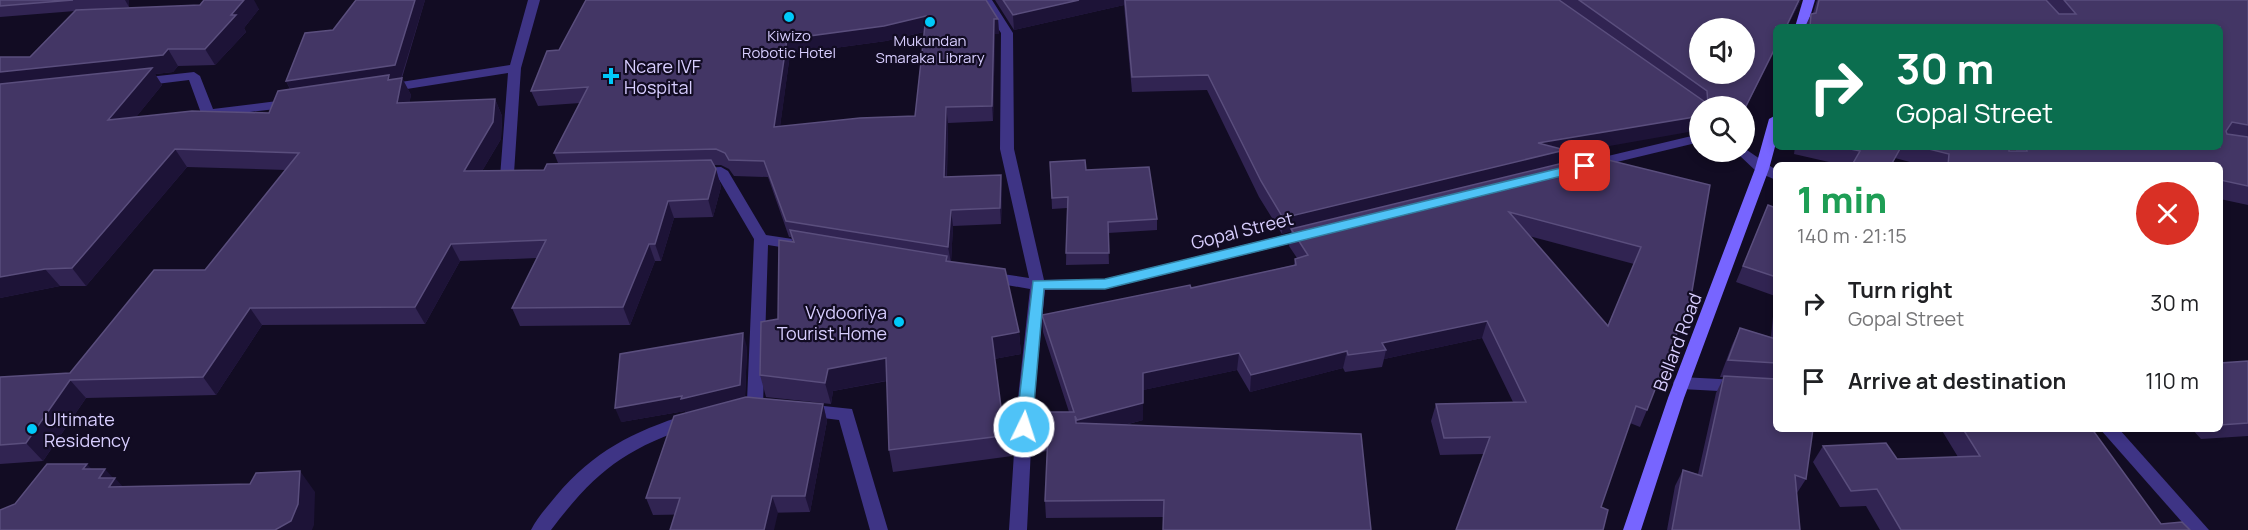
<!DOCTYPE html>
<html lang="en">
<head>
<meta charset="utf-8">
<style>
  :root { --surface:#fff; --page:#f2f2f2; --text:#202124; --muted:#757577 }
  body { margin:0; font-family:Manrope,sans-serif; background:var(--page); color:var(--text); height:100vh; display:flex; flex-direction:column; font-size:22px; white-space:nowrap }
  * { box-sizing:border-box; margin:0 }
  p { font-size:20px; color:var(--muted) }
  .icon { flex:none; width:33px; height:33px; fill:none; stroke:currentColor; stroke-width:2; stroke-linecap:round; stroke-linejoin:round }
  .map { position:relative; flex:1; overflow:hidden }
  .side { position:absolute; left:1773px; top:162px; width:450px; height:270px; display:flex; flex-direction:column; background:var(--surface); border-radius:9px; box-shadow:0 3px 9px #0003 }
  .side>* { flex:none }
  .top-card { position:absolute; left:1773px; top:24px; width:450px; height:126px; border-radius:9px; box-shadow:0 3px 9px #0003; background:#0b6e4f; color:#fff; overflow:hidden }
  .tools { position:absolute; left:1689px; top:18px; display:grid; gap:12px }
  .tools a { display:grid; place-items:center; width:66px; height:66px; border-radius:50%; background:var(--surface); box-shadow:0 3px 9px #0003; font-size:30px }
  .pin { position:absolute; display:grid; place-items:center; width:51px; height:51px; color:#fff; margin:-26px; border-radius:12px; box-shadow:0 3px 9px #0006 }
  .me { position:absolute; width:66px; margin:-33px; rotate:4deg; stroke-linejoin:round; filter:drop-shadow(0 0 4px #0008) }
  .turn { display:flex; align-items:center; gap:21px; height:126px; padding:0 24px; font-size:27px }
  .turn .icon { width:78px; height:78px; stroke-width:2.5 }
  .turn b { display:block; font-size:42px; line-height:51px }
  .round { display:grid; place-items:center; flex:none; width:63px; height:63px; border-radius:32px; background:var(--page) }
  .headline { display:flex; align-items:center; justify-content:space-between; height:102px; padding:0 24px }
  h1 { font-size:36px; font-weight:800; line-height:45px; color:#1e9e55 }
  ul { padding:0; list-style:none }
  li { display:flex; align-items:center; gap:18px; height:78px; padding:0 24px }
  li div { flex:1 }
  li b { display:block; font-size:22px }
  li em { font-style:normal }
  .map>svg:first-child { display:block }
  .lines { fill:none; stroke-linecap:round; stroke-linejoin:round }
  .lane { fill:#3e3485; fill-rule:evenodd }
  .street { fill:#3e3485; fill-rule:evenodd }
  .secondary { fill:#7765ff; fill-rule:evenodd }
  .wall { fill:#312452; fill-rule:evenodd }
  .shaded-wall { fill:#1d1337 }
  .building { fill:#433665; stroke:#5a4e7d; stroke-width:1.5; fill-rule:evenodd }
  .route { fill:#4fc3f7; stroke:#337fa1; stroke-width:1.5 }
  .poi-dot { fill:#00c9f9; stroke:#120c23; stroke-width:2 }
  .labels { text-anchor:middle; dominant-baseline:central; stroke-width:4.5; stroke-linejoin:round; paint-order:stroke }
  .far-poi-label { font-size:15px; fill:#d8ceff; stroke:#120c23 }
  .poi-label { font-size:18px; fill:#d8ceff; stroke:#120c23; text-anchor:start }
  .street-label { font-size:18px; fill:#d8ceff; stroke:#120c23 }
</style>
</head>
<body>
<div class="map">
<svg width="2248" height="530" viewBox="0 0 2248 530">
  <rect width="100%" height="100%" fill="#120c23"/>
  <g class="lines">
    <path class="lane" d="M 1681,377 L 1776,382 L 1776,394 L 1681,389 L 1675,387 L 1673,383 L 1675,379 Z"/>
    <g class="street">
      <path d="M 528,0 L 540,0 L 521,68 L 514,173 L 523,174 L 525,177 C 520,184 505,184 500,177 L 508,73 L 388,92 L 382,88 L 388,84 L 510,65 Z"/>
      <path d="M 980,0 L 992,0 L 1013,33 L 1014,149 L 1044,280 L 1105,279 L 1309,229 L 1316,234 L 1309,239 L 1105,289 L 1045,290 L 1033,407 L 1027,530 L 1009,530 L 1017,407 L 1030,289 L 989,282 L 981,277 L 989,272 L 1029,278 L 1000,149 L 1001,33 Z"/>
      <path d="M 194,72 L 200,76 L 213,109 L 293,99 L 299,103 L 293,107 L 208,117 L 201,113 L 189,80 L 140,86 L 134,82 L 140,78 Z"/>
      <path d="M 1700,134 L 1700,142 L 1592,168 L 1585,164 L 1587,161 Z"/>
      <path d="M 1744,148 L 1776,170 L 1776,180 L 1757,172 L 1739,155 L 1738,152 L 1744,152 Z"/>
      <path d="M 721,167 L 728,171 L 766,235 L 799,240 L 806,245 L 799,250 L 768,245 L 763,405 L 761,410 L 744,414 L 738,413 L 736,408 L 738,403 L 747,401 L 754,239 L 717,176 L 698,176 L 691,172 L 698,168 Z"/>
      <path d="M 805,404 L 852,409 L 888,530 L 870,530 L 839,420 L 799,415 L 797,410 L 799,405 Z"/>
      <path d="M 688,414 L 694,416 L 697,421 L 694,426 C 625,448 594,473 551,530 L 531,530 C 537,518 547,507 556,496 C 594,451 632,432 688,414 Z"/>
      <path d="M 2100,429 L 2119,429 L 2209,530 L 2189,530 Z"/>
    </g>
    <g class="secondary">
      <path d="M 1803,0 L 1815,0 L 1807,27 L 1795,27 Z"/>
      <path d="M 1776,115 L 1776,143 L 1769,169 L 1684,398 L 1641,530 L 1623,530 L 1668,398 L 1755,169 L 1769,119 Z"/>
    </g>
  </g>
  <g class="wall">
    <path d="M 0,0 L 129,0 L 129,7 L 88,10 L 259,9 L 244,28 L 246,32 L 215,65 L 178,66 L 173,72 L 155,74 L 162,85 L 136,117 L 269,113 L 290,89 L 286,81 L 333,30 L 425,0 L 402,78 L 411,95 L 409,103 L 495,99 L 502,116 L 501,139 L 482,171 L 544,170 L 558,163 L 554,153 L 580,103 L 538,106 L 531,91 L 998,19 L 999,34 L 995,34 L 993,121 L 948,123 L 947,177 L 1001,175 L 1002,191 L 1001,224 L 953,226 L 951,262 L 1019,332 L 1021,354 L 994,359 L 1001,407 L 1013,429 L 1012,456 L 893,472 L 889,450 L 887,381 L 833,391 L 831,404 L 766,397 L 760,375 L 778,319 L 792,241 L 791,237 L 789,237 L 768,177 L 734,176 L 729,169 L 721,165 L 714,165 L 716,169 L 721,187 L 713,217 L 674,218 L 661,261 L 655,261 L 630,325 L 520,326 L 512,308 L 537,258 L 460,261 L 425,324 L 262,325 L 216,395 L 86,398 L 43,461 L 0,464 L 0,377 L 70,373 L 205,270 L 286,170 L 187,167 L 86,286 L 60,286 L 0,298 L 0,57 L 30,57 L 75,11 L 0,17 ZM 924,32 L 915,116 L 780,126 L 790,54 L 886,41 Z"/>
    <path d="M 995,0 L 1801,0 L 1787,27 L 1776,27 L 1776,48 L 1744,111 L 1744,106 L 1564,154 L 1561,163 L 1710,185 L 1647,410 L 1640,427 L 1630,423 L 1601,507 L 1603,530 L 1484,454 L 1440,455 L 1431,421 L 1436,404 L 1513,402 L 1482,338 L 1384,359 L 1382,367 L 1345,372 L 1343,368 L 1250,392 L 1237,370 L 1143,390 L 1143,420 L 1125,425 L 1361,434 L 1164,517 L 1046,518 L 1045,501 L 1048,451 L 1033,453 L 1032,436 L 1069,412 L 1043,332 L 1042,315 L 1191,288 L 1294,265 L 1295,259 L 1297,258 L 1289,246 L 1291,231 L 1282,234 L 1259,197 L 1207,90 L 1132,92 L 1124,5 L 1014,30 ZM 1529,236 L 1634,264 L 1608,326 Z"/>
    <path d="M 1817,0 L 2248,0 L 2248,205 L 2220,199 L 2220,165 L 1921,165 L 1895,158 L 1891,165 L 1842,165 L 1794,154 L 1795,147 L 2009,147 L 2009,151 L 2016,151 L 2016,147 L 2220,147 L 2220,27 L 1805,27 L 1811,14 L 1813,13 Z"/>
    <path d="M 1050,162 L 1086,170 L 1157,219 L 1157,230 L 1108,233 L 1109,264 L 1066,265 L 1067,208 L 1052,209 Z"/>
    <path d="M 1768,205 L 1776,208 L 1776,429 L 1806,479 L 1797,493 L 1800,530 L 1667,530 L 1675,486 L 1683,470 L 1698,474 L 1716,393 L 1724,377 L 1720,377 L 1732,345 L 1740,328 L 1771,337 L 1775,296 L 1736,282 Z"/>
    <path d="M 747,347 L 745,398 L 823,404 L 827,421 L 810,512 L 653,515 L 646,498 L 686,413 L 685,411 L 621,422 Z"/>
    <path d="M 2248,361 L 2248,436 L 2201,439 L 2192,429 L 2220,429 L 2220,363 Z"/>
    <path d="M 1941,429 L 2092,429 L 2161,524 L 2190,530 L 1880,530 L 1866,506 L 1840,507 L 1813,462 L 1823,446 L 1897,459 L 1958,457 Z"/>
  </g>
  <g class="shaded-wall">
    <path d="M 125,0 L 129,0 L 129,7 Z"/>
    <path d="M 244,0 L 254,0 L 259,9 L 244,28 L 246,32 L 215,65 L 205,49 Z"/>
    <path d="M 415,0 L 425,0 L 401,78 L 293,94 L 286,81 Z"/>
    <path d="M 1079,0 L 1124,0 L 1124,5 L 1014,30 L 1013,15 Z"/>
    <path d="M 1799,0 L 1801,0 L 1787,27 L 1786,27 Z"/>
    <path d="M 926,16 L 927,31 L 886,41 L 790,54 L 778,142 L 774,127 L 787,39 Z"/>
    <path d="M 994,19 L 998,19 L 999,34 L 995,34 L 993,121 L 992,106 Z"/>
    <path d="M 1776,46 L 1776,48 L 1744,111 L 1744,108 Z"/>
    <path d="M 168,49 L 178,66 L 173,72 L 155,74 L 162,85 L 120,137 L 0,91 L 0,72 Z"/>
    <path d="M 402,78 L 411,95 L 406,121 L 397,103 Z"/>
    <path d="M 495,99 L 502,116 L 501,139 L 472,188 L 464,171 Z"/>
    <path d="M 946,107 L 948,123 L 946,193 L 944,177 Z"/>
    <path d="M 1700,116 L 1700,130 L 1564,154 L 1560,166 L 1291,229 L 1291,231 L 1282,234 L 1283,218 L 1538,143 Z"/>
    <path d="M 175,149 L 187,167 L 86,286 L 72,268 Z"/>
    <path d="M 716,169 L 721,187 L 713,217 L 708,199 Z"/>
    <path d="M 1001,175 L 1002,191 L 1001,224 L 1000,208 Z"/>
    <path d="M 668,201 L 674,218 L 661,261 L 655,244 Z"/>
    <path d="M 951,210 L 953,226 L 951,263 L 948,247 Z"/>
    <path d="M 451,244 L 460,261 L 425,324 L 415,307 Z"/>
    <path d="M 649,244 L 655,261 L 630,325 L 623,307 Z"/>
    <path d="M 45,269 L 60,286 L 0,298 L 0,277 Z"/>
    <path d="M 250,308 L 262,325 L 216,395 L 203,377 Z"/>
    <path d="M 1487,321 L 1482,338 L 1384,359 L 1386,350 L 1382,343 Z"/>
    <path d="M 1019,332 L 1021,354 L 994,359 L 992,337 Z"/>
    <path d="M 743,333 L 747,347 L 745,399 L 686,413 L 685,411 L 621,422 L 615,408 L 682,396 Z"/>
    <path d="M 1347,351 L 1343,368 L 1250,392 L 1251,375 Z"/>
    <path d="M 1239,353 L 1237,370 L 1143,390 L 1143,373 Z"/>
    <path d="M 886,358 L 890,380 L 833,391 L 831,404 L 825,383 L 828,369 Z"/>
    <path d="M 70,380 L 86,398 L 43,461 L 26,443 Z"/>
    <path d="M 1143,403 L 1143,420 L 1077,437 L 1077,420 Z"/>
    <path d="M 823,404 L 827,421 L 810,512 L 805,496 Z"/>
    <path d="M 1011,407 L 1013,429 L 1012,456 L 1009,435 Z"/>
    <path d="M 87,464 L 99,477 L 105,469 L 114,479 L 115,478 L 134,499 L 128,507 L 83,469 Z"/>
    <path d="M 300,471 L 315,492 L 314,525 L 312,530 L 275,530 Z"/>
    <path d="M 772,496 L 778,513 L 774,530 L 764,530 Z"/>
  </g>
  <g class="building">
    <path d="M 0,0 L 73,0 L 0,6 Z"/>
    <path d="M 204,0 L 244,0 L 231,15 L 236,15 L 205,49 L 168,49 L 163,55 L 0,72 L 0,57 L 30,57 L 76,10 L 200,5 Z"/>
    <path d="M 356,0 L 415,0 L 395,65 L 286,81 L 305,33 L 333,30 Z"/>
    <path d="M 586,0 L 986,0 L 998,19 L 994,19 L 992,106 L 946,107 L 944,177 L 1001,175 L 1000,208 L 951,210 L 948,247 L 786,221 L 764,161 L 729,160 L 725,153 L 716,149 L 554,153 L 588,87 L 531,91 L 547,51 L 559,50 ZM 926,16 L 915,116 L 860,118 L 774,127 L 787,39 L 884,26 Z"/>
    <path d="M 1003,0 L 1079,0 L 1013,15 Z"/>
    <path d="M 1125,0 L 1559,0 L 1708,104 L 1707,91 L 1579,0 L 1799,0 L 1786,27 L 1776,27 L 1776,46 L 1745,108 L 1744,106 L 1700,106 L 1700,116 L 1538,143 L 1565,150 L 1283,218 L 1261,181 L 1208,75 L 1132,77 ZM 1700,28 L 1744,28 L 1744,74 L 1700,74 Z"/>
    <path d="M 1819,0 L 2046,0 L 2059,14 L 2076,14 L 2064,0 L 2248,0 L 2248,125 L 2232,122 L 2226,131 L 2227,134 L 2248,137 L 2248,186 L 2220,180 L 2220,165 L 1948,165 L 1949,154 L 1921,147 L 2009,147 L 2009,151 L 2027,151 L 2026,147 L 2220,147 L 2220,27 L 1810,27 L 1811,14 L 1816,13 Z"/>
    <path d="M 152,68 L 108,120 L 192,111 L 269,113 L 278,91 L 389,75 L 388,80 L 402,78 L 397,103 L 495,99 L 493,122 L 464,171 L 544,170 L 547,164 L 711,160 L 716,169 L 708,199 L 668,201 L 655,244 L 649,244 L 623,307 L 512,308 L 546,240 L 451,244 L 415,307 L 250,308 L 203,377 L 70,380 L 26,443 L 0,445 L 0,377 L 70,373 L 154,270 L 205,270 L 299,153 L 175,149 L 72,268 L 45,269 L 0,277 L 0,84 Z"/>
    <path d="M 1841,147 L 1901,147 L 1891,165 L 1852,165 L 1860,151 Z"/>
    <path d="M 1592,156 L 1710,185 L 1691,297 L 1647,410 L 1636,406 L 1601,507 L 1608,510 L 1603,530 L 1456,530 L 1490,437 L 1444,438 L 1436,404 L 1526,402 L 1487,321 L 1382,343 L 1386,350 L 1348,355 L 1347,351 L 1251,375 L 1239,353 L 1143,373 L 1143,403 L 1077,420 L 1075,416 L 1076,423 L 1361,434 L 1371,530 L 1163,530 L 1164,500 L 1045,501 L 1048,434 L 1032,436 L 1033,412 L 1074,412 L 1042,315 L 1190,285 L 1191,288 L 1296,265 L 1295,259 L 1308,255 L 1291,229 ZM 1509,212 L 1641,247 L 1608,326 Z"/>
    <path d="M 1085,160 L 1086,170 L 1149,167 L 1157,219 L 1108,222 L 1109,253 L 1066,253 L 1068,197 L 1052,198 L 1050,162 Z"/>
    <path d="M 1768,205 L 1776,208 L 1776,277 L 1743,266 Z"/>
    <path d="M 790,230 L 947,256 L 946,261 L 1005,269 L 1019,332 L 992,337 L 1001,407 L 1011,407 L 1009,435 L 889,450 L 886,358 L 828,369 L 825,383 L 760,375 L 761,322 L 778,319 L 779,240 L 794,242 Z"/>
    <path d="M 1740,328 L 1776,339 L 1776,363 L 1728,360 Z"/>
    <path d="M 743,333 L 740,385 L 681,399 L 682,396 L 615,408 L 620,354 Z"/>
    <path d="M 2248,361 L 2248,423 L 2220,425 L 2220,363 Z"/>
    <path d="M 1724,376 L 1776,379 L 1776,429 L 1813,429 L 1806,479 L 1795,475 L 1800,530 L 1672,530 L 1683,470 L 1702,476 Z"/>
    <path d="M 746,397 L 823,404 L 805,496 L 772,496 L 764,530 L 670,530 L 680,498 L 646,498 L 674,416 Z"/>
    <path d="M 1963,429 L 2092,429 L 2161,524 L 2182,522 L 2190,530 L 1901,530 L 1877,489 L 1851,491 L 1823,446 L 1886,443 L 1897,459 L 1980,456 Z"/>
    <path d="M 47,464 L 87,464 L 83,469 L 105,469 L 99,478 L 115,478 L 109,487 L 250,484 L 256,473 L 300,471 L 298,504 L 291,521 L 275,530 L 0,530 L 0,510 L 15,504 Z"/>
  </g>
  <path class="route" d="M 1585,162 L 1590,163 L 1590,169 L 1105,289 L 1044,289 L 1032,427 L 1024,433 L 1016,427 L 1033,281 L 1105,279 Z"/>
  <g class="poi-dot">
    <circle cx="789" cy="17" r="6"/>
    <circle cx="930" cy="22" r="6"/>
    <path d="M608 67h6v6h6v6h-6v6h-6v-6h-6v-6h6z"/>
    <circle cx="899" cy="322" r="6"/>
    <circle cx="32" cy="429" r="6"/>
  </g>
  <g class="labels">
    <g class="far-poi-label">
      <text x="789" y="35">Kiwizo<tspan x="789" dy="17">Robotic Hotel</tspan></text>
      <text x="930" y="40">Mukundan<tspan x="930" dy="17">Smaraka Library</tspan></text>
    </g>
    <g class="poi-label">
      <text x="624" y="66">Ncare IVF<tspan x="624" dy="21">Hospital</tspan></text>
      <text x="887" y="312" text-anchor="end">Vydooriya<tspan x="887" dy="21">Tourist Home</tspan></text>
      <text x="44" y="419">Ultimate<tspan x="44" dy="21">Residency</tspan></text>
    </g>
    <g class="street-label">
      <text transform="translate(1242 230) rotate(-14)">Gopal Street</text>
      <text transform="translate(1677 342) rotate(-69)">Bellard Road</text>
    </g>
  </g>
</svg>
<div class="tools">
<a><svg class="icon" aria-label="sound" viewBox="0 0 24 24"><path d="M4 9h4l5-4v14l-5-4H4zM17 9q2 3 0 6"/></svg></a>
<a><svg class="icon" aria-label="search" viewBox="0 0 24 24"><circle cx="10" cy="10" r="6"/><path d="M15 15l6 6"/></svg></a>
</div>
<div class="pin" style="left:1585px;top:166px;background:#d93025"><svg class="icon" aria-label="arrive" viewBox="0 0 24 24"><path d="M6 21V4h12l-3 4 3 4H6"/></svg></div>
<svg class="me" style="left:1024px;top:427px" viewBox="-20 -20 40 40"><circle r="17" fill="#4fc3f7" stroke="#fff" stroke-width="3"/><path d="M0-11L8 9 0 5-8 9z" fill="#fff"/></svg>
<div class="top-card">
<div class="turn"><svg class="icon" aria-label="right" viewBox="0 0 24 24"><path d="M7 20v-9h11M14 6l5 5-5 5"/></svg><div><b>30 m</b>Gopal Street</div></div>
</div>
<section class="side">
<div class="headline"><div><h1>1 min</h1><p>140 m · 21:15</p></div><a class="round" style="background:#d93025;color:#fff"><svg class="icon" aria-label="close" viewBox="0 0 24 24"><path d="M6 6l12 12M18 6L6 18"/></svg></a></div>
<ul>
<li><svg class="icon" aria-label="right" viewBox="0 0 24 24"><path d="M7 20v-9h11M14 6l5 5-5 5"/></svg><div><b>Turn right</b><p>Gopal Street</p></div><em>30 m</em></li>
<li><svg class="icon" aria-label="arrive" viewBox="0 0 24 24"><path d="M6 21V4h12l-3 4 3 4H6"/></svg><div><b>Arrive at destination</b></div><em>110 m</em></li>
</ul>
</section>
</div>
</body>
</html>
